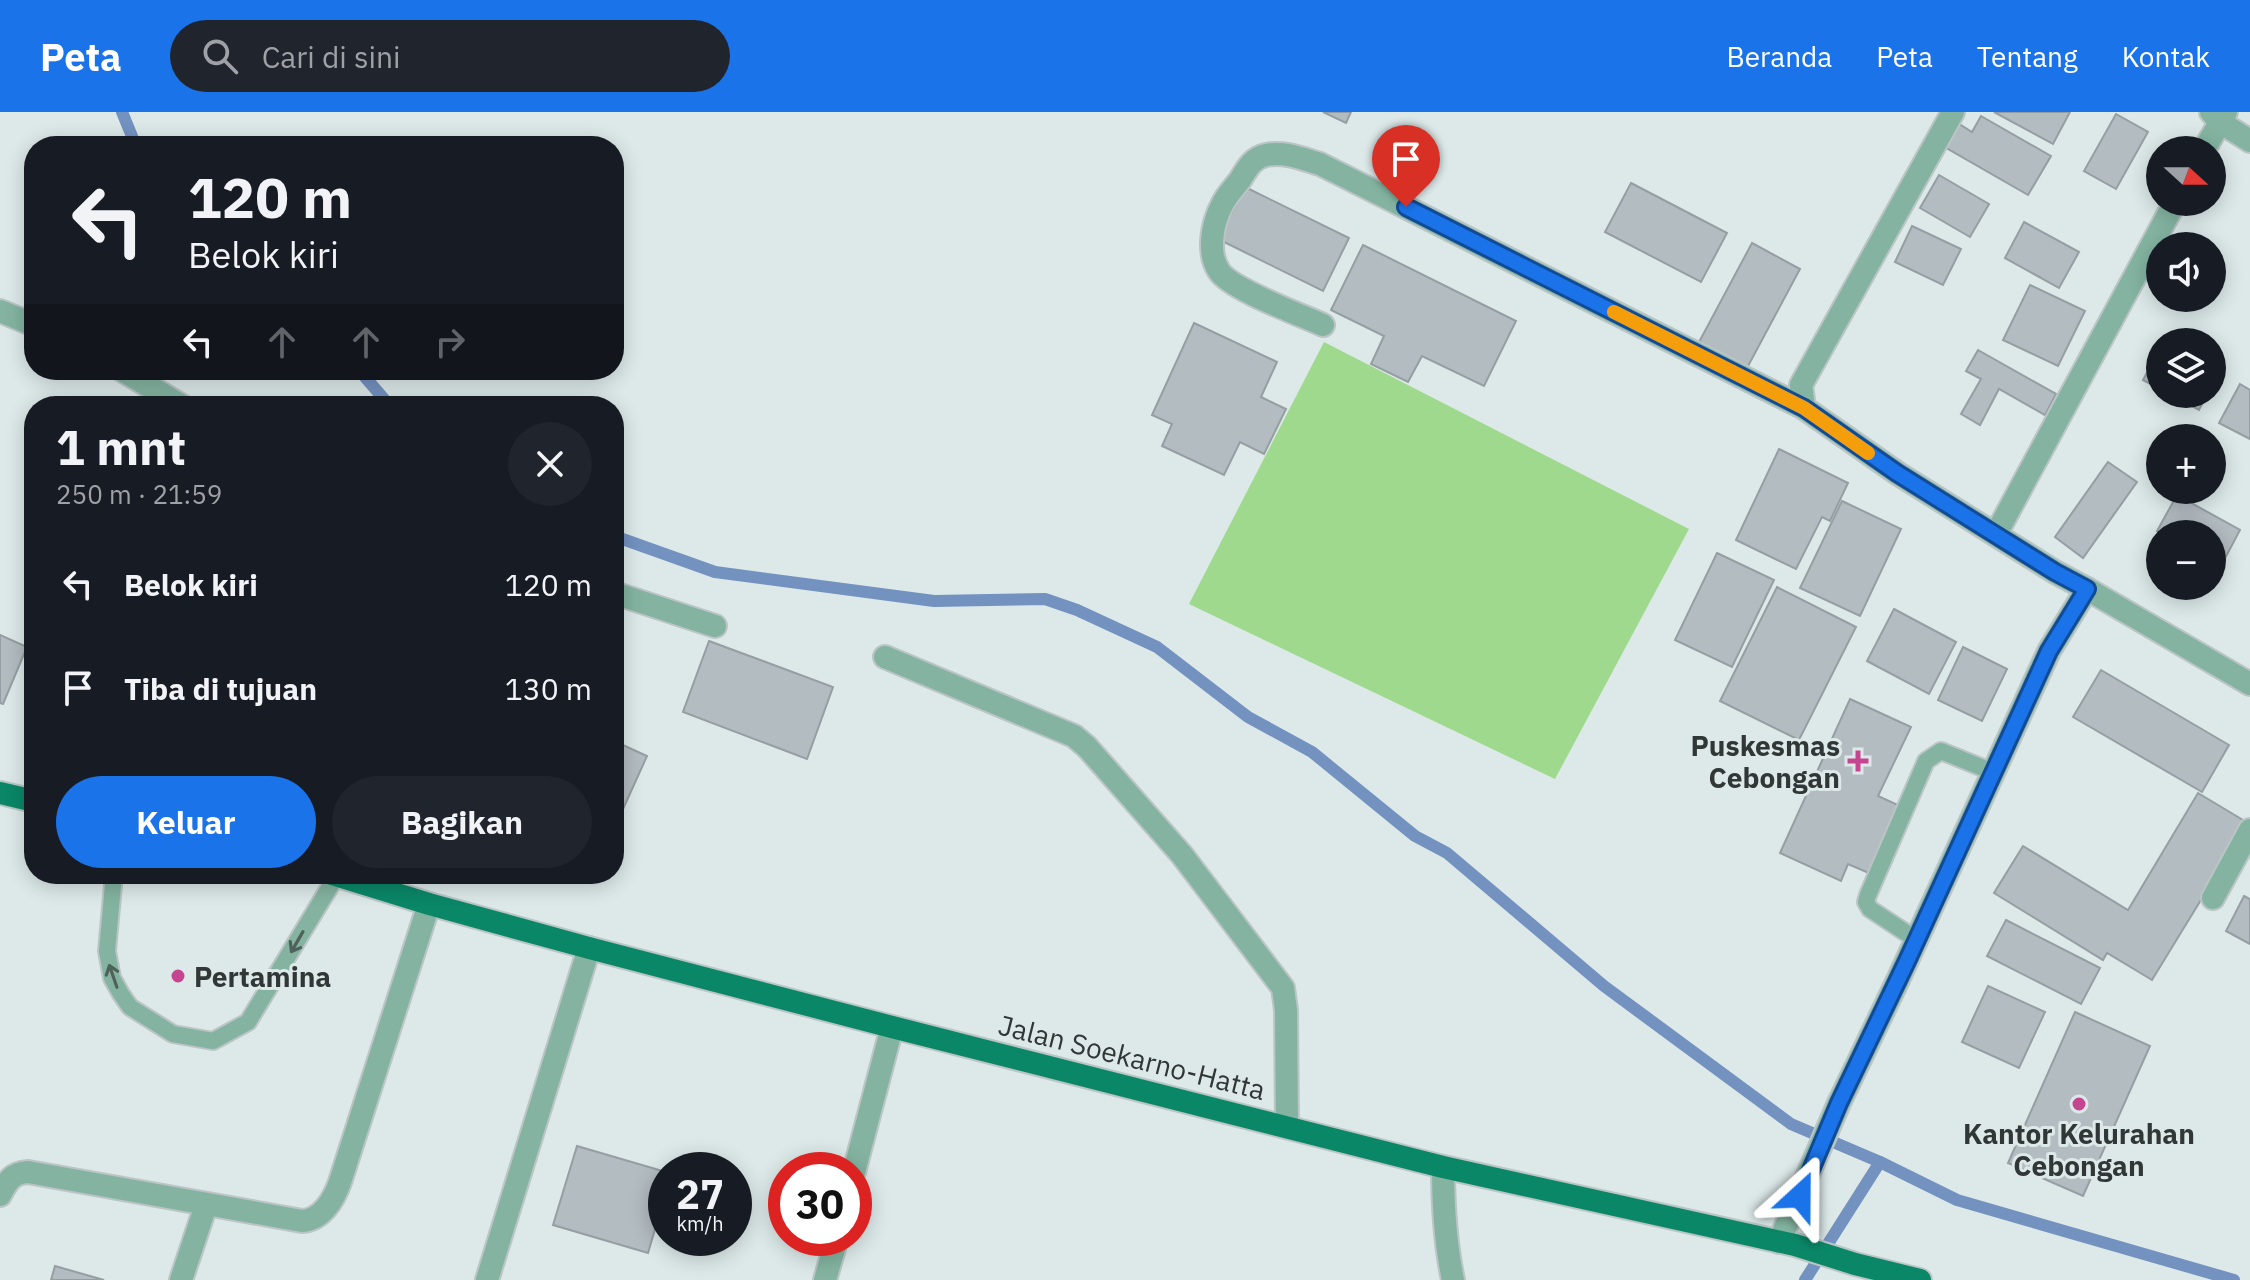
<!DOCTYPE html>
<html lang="id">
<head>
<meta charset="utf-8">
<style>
  :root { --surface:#171b24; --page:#20242c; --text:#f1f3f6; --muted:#9ea1a6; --accent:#1a73e8 }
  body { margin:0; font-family:"IBM Plex Sans",sans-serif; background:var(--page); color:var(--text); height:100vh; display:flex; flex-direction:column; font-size:30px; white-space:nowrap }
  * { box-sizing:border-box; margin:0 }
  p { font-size:26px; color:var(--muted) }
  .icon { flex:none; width:44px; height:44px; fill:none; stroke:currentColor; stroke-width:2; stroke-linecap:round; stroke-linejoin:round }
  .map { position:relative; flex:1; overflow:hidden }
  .details { position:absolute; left:24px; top:284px; width:600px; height:488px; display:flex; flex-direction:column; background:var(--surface); border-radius:32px; box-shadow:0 4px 20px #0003 }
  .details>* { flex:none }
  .guide { position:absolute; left:24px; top:24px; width:600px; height:244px; border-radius:32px; box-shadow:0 4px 20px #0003; background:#171b24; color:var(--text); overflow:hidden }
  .needle { width:52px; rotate:111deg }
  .controls { position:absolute; left:2146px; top:24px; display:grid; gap:16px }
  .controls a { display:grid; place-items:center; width:80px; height:80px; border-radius:50%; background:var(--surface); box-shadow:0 4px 20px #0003; font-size:40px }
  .speed { position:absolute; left:648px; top:1040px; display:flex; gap:16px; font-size:40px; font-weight:700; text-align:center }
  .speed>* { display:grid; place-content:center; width:104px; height:104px; border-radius:50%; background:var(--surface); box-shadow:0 4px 20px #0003; line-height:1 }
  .speed small { font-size:20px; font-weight:400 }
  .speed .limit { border:12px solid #d22; background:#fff; color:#111 }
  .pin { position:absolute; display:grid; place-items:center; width:68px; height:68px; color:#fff; margin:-82px -34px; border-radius:50% 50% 50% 0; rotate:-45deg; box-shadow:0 0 8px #0007 }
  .pin .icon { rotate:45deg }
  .me { position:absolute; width:88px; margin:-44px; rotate:24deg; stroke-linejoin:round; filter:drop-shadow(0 0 6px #0008) }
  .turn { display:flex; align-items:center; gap:28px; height:168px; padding:0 32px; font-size:36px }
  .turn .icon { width:104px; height:104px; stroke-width:2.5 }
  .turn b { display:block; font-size:56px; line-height:68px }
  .lanes { display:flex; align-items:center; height:76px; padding:0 32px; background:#0003; justify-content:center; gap:40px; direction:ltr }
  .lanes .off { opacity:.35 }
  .round { display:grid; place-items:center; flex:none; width:84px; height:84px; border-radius:42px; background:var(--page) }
  .summary { display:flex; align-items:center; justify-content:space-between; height:136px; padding:0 32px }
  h1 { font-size:48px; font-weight:800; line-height:60px }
  .action { display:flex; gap:16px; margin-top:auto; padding:16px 32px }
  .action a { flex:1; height:92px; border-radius:48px; background:var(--accent); color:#fff; font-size:32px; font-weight:800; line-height:92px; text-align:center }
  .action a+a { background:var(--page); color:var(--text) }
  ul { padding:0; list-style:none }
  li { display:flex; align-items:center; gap:24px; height:104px; padding:0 32px }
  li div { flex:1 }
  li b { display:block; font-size:30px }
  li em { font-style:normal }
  header { display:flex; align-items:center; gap:48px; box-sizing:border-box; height:112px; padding:0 40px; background:var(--accent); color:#fff }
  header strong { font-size:38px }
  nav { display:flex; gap:44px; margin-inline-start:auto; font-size:28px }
  .search { width:560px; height:72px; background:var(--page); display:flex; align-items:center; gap:20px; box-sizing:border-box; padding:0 28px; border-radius:44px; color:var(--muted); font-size:30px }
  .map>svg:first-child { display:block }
  .green { fill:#9fd98d }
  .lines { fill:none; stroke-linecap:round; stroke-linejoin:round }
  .stream { stroke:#7392c0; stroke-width:12 }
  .building { fill:#b3bcc1; stroke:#959ea2; stroke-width:2 }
  .service-casing { stroke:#bbc5c5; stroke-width:20 }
  .minor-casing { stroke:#bbc5c5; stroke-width:26 }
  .primary-casing { stroke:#bbc5c5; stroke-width:26 }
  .service { stroke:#84b4a1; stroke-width:16 }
  .minor { stroke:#84b4a1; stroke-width:22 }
  .primary { stroke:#0a8767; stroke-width:22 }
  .oneway { stroke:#4e625b }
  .route-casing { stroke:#114b97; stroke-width:20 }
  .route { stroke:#1a73e8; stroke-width:14 }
  .slow { stroke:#f59e0b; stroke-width:14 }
  .poi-dot { fill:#c6458f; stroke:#dde9e9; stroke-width:3 }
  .labels { text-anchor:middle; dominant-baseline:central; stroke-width:6; stroke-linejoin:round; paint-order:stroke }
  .poi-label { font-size:28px; font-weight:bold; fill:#313636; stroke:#dde9e9; text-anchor:end }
  .street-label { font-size:28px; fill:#313636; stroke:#dde9e9 }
</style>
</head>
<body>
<header>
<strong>Peta</strong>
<div class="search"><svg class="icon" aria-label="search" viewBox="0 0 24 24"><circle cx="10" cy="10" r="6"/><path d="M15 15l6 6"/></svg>Cari di sini</div>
<nav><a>Beranda</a><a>Peta</a><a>Tentang</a><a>Kontak</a></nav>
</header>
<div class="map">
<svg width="2250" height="1168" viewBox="0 0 2250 1168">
  <rect width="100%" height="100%" fill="#dde9e9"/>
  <path class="green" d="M 1324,230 L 1689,417 L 1555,667 L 1189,492 Z"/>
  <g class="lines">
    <g class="stream">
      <path d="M 122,0 L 136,34"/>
      <path d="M 359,258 L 390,294"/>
      <path d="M 614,424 L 715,460 L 934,489 L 1045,487 L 1077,498 L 1157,535 L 1248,605 L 1312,640 L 1415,724 L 1447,741 L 1604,874 L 1791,1012 L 1880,1050 L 1957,1088 L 2234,1168"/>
      <path d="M 1805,1168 L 1880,1050"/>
    </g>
  </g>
  <g class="building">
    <path d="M 1323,0 L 1351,0 L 1346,11 Z"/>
    <path d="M 1994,0 L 2070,0 L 2053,32 Z"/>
    <path d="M 2116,2 L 2148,20 L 2116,77 L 2084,59 Z"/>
    <path d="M 1981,4 L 2051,44 L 2028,83 L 1943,34 L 1956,10 L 1972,20 Z"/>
    <path d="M 1939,63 L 1989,92 L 1970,125 L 1920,96 Z"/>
    <path d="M 1631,71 L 1727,121 L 1701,170 L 1605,120 Z"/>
    <path d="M 1245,75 L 1349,126 L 1323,179 L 1218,127 Z"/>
    <path d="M 2024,110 L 2079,140 L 2059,176 L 2005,146 Z"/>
    <path d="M 1912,114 L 1961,137 L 1943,173 L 1895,150 Z"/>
    <path d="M 1752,131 L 1800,157 L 1747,256 L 1699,230 Z"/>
    <path d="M 1363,133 L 1516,209 L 1484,274 L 1422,244 L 1408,270 L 1371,252 L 1384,224 L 1331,198 Z"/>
    <path d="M 2030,173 L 2085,199 L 2058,254 L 2003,228 Z"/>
    <path d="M 1194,211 L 1277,250 L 1261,285 L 1286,297 L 1264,342 L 1240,330 L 1224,363 L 1162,334 L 1172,312 L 1152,303 Z"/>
    <path d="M 2160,236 L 2160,277 L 2143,268 Z"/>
    <path d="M 1978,238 L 2056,282 L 2045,303 L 1999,277 L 1980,313 L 1961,302 L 1981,267 L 1966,259 Z"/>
    <path d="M 2212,254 L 2220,258 L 2212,273 Z"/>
    <path d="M 2240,272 L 2250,278 L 2250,327 L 2219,311 Z"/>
    <path d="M 2169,282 L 2207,282 L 2199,298 Z"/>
    <path d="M 1779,337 L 1848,371 L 1830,409 L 1822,405 L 1796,457 L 1736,428 Z"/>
    <path d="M 2108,350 L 2137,370 L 2083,446 L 2055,425 Z"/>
    <path d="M 2177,383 L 2240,418 L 2221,454 L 2212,449 L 2212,422 L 2163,422 L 2157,419 Z"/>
    <path d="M 1842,389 L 1901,417 L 1860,504 L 1800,476 Z"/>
    <path d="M 1717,441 L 1774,468 L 1732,555 L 1675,528 Z"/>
    <path d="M 1777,475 L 1856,515 L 1799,628 L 1720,589 Z"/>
    <path d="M 1894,497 L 1956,530 L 1929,582 L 1867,549 Z"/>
    <path d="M 0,523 L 27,535 L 3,592 L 0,591 Z"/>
    <path d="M 709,529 L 833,575 L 807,647 L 683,600 Z"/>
    <path d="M 1963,535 L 2007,557 L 1982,609 L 1938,588 Z"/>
    <path d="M 2101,558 L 2229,633 L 2202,680 L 2073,605 Z"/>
    <path d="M 1850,587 L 1911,615 L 1878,684 L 1900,694 L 1871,762 L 1848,752 L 1841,769 L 1780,741 Z"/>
    <path d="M 614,629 L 647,644 L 614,717 Z"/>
    <path d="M 2198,681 L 2248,711 L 2152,868 L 2107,841 L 2103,848 L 1994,781 L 2023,734 L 2128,798 Z"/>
    <path d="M 2244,784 L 2250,787 L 2250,832 L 2226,819 Z"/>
    <path d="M 2006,808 L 2100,856 L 2081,892 L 1987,844 Z"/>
    <path d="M 1988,874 L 2045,900 L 2019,956 L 1962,930 Z"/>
    <path d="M 2075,900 L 2150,934 L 2083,1084 L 2008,1051 Z"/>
    <path d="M 577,1034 L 666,1060 L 666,1080 L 648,1141 L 553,1113 Z"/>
    <path d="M 55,1154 L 104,1168 L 51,1168 Z"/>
  </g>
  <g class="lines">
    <defs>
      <g id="service">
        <path d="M 114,762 L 107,839 L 112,866 L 121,882 L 130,895 L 173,922 L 213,929 L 248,910 L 337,763"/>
        <path d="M 1917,828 L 1870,797 L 1866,790 L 1868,783 L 1926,649 L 1941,639 L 1993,660"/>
      </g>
      <g id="minor">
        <path d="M 2211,0 L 2220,10 L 2250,29"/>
        <path d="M 2204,38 L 2226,0"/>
        <path d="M 0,199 L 34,213"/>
        <path d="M 1323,213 C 1301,203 1230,177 1219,159 C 1207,141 1212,112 1222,93 C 1226,84 1234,76 1240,68 C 1247,57 1252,46 1266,43 C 1284,39 1303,47 1320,52 L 1804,296"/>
        <path d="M 122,258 L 182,294"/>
        <path d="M 1996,422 L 2175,90"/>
        <path d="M 2087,477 L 2250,572"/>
        <path d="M 614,481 L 715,514"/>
        <path d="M 885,545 L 1074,624 L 1087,635 L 1182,743 L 1283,876 L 1286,898 L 1287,1015"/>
        <path d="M 2213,786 L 2250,718"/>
        <path d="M 1443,1055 C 1443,1093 1445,1130 1453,1168"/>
        <path d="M 854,1060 L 892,915"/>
        <path d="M 0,1083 C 7,1070 11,1061 28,1060 L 302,1109 C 322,1108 334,1087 340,1070 L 429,792"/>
        <path d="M 1779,1130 L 1839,991 L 1897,870 L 2049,539 L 2087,477 L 2055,460 L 1897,361 L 1804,296 L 1801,273 L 1953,0"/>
        <path d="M 181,1168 L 206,1093"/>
        <path d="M 487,1168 L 589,836"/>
        <path d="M 825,1168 L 837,1126"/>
      </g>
      <g id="primary">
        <path d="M 0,681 L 34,689"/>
        <path d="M 332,762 L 429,792 L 589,836 L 892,915 L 1443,1055 L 1795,1133 L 1855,1152 L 1920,1168"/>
      </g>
    </defs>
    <use href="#service" class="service-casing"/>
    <use href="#minor" class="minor-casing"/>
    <use href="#primary" class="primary-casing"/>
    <use href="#service" class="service"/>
    <use href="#minor" class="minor"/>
    <use href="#primary" class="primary"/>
  </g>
  <defs><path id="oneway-shaft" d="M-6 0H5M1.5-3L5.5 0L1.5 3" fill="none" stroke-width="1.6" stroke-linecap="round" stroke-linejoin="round" transform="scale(2)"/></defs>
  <g class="oneway">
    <use href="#oneway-shaft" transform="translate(297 830) rotate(120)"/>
    <use href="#oneway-shaft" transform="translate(113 864) rotate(-109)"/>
  </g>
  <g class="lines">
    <defs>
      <path id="route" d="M 1406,95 L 1804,296 L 1897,361 L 2055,460 L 2087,477 L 2049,539 L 1907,849 L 1839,991 L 1800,1084"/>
    </defs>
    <use href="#route" class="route-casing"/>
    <use href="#route" class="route"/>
    <path class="slow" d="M 1614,200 L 1804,296 L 1868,341"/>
  </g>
  <g class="poi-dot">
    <path d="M1854 637h8v8h8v8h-8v8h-8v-8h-8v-8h8z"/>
    <circle cx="178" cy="864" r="8"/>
    <circle cx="2079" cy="992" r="8"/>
  </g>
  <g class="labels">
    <g class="poi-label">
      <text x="1840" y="633">Puskesmas<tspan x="1840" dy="32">Cebongan</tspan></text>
      <text x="194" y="864" text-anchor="start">Pertamina</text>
      <text x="2079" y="1021" text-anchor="middle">Kantor Kelurahan<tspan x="2079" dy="32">Cebongan</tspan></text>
    </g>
    <g class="street-label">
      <text transform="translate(1132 945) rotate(14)">Jalan Soekarno-Hatta</text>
    </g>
  </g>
</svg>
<div class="controls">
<a><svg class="needle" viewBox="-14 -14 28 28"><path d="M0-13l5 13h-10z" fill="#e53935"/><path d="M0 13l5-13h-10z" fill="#9ea1a6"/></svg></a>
<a><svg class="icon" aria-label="sound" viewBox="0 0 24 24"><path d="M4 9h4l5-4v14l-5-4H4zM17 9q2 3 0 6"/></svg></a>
<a><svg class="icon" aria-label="layers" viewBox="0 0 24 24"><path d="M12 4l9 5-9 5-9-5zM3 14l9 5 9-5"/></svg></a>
<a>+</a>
<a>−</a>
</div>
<div class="speed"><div>27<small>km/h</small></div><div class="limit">30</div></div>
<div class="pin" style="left:1406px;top:95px;background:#d93025"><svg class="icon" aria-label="arrive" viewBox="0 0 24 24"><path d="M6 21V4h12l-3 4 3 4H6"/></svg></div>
<svg class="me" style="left:1800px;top:1084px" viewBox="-20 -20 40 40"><path d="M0-17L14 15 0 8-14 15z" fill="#1a73e8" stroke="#fff" stroke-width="4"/></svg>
<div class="guide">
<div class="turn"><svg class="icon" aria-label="left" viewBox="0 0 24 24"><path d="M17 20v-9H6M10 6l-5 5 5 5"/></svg><div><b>120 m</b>Belok kiri</div></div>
<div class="lanes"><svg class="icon" aria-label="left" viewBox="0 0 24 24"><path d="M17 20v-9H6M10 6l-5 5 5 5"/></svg><svg class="icon off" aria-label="ahead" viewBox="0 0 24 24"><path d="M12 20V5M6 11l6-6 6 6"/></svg><svg class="icon off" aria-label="ahead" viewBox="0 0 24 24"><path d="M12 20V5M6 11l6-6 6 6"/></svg><svg class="icon off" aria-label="right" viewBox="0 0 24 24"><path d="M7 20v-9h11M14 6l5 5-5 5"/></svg></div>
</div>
<section class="details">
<div class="summary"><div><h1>1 mnt</h1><p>250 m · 21:59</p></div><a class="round"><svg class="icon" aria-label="close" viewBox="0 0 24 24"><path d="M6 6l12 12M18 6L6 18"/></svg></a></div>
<ul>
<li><svg class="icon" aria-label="left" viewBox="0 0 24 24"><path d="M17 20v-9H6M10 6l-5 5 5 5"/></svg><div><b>Belok kiri</b></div><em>120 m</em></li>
<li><svg class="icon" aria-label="arrive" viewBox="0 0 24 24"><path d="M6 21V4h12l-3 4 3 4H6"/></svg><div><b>Tiba di tujuan</b></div><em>130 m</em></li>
</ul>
<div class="action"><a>Keluar</a><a>Bagikan</a></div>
</section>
</div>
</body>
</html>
